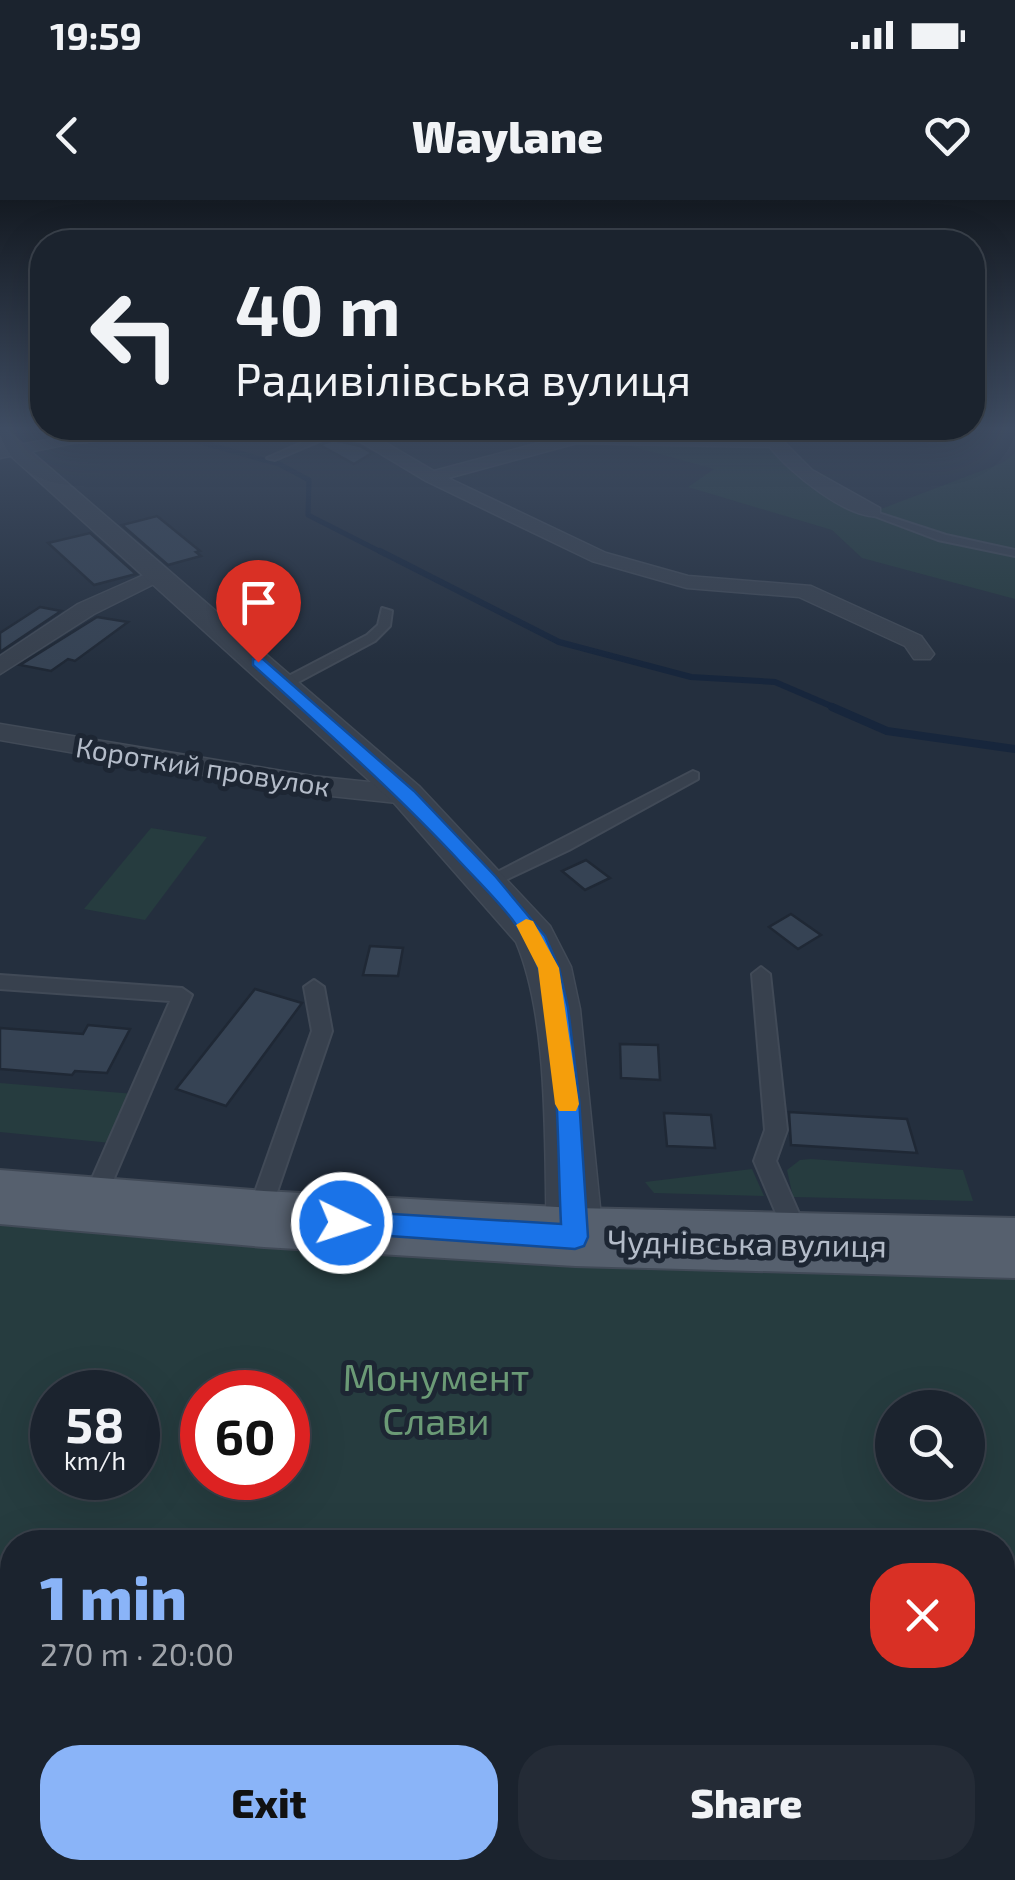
<!DOCTYPE html>
<html lang="en">
<head>
<meta charset="utf-8">
<style>
  :root { --surface:#1b232e; --page:#242b36; --text:#f1f3f6; --muted:#a0a4aa; --line:#39404a; --accent:#8ab4f8 }
  body { margin:0; font-family:"Exo 2",sans-serif; background:var(--page); color:var(--text); height:100vh; display:flex; flex-direction:column; font-size:38px; white-space:nowrap }
  * { box-sizing:border-box; margin:0 }
  p { font-size:32px; color:var(--muted) }
  .icon { flex:none; width:55px; height:55px; fill:none; stroke:currentColor; stroke-width:2; stroke-linecap:round; stroke-linejoin:round }
  .map { position:relative; flex:1; overflow:hidden }
  .panel { position:absolute; left:0px; top:1330px; width:1015px; height:350px; display:flex; flex-direction:column; background:var(--surface); border-radius:40px 40px 0 0; box-shadow:0 10px 40px #0002,0 0 0 2px var(--line) }
  .panel>* { flex:none }
  .hud { position:absolute; left:30px; top:30px; width:955px; height:210px; border-radius:40px; box-shadow:0 10px 40px #0002,0 0 0 2px var(--line); background:#1b232e; color:var(--text); overflow:hidden }
  .controls { position:absolute; left:875px; top:1190px; display:grid; gap:20px }
  .controls a { display:grid; place-items:center; width:110px; height:110px; border-radius:50%; background:var(--surface); box-shadow:0 10px 40px #0002,0 0 0 2px var(--line); font-size:50px }
  .speed { position:absolute; left:30px; top:1170px; display:flex; gap:20px; font-size:50px; font-weight:700; text-align:center }
  .speed>* { display:grid; place-content:center; width:130px; height:130px; border-radius:50%; background:var(--surface); box-shadow:0 10px 40px #0002,0 0 0 2px var(--line); line-height:1 }
  .speed small { font-size:25px; font-weight:400 }
  .speed .limit { border:15px solid #d22; background:#fff; color:#111 }
  .pin { position:absolute; display:grid; place-items:center; width:85px; height:85px; color:#fff; margin:-102px -42px; border-radius:50% 50% 50% 0; rotate:-45deg; box-shadow:0 0 10px #0007 }
  .pin .icon { rotate:45deg }
  .me { position:absolute; width:110px; margin:-55px; rotate:94deg; stroke-linejoin:round; filter:drop-shadow(0 0 8px #0008) }
  .turn { display:flex; align-items:center; gap:35px; height:210px; padding:0 40px; font-size:45px }
  .turn .icon { width:130px; height:130px; stroke-width:2.5 }
  .turn b { display:block; font-size:70px; line-height:85px }
  .round { display:grid; place-items:center; flex:none; width:105px; height:105px; border-radius:40px; background:var(--page) }
  .headline { display:flex; align-items:center; justify-content:space-between; height:170px; padding:0 40px }
  h1 { font-size:60px; font-weight:800; line-height:75px; color:var(--accent) }
  .cta { display:flex; gap:20px; margin-top:auto; padding:20px 40px }
  .cta a { flex:1; height:115px; border-radius:40px; background:var(--accent); color:#111; font-size:40px; font-weight:800; line-height:115px; text-align:center }
  .cta a+a { background:var(--page); color:var(--text) }
  .status { display:flex; justify-content:space-between; align-items:center; height:70px; padding:0 50px; background:var(--surface); direction:ltr }
  .status svg { height:28px; fill:currentColor }
  header { display:flex; justify-content:space-between; align-items:center; height:130px; padding:0 40px; background:var(--surface); font-size:45px; font-weight:800 }
  .map>svg:first-child { display:block }
  .green { fill:#263c3f; fill-rule:evenodd }
  .lines { fill:none; stroke-linecap:round; stroke-linejoin:round }
  .stream-far2 { stroke:#17263c; stroke-width:5 }
  .stream-far1 { stroke:#17263c; stroke-width:6 }
  .stream { stroke:#17263c; stroke-width:8 }
  .building { fill:#364354; stroke:#1f2835; stroke-width:2.5 }
  .service-casing { stroke:#414a57; stroke-width:4 }
  .minor-casing { stroke:#414a57; stroke-width:3 }
  .tertiary-casing { stroke:#414a57; stroke-width:3 }
  .primary-casing { stroke:#414a57; stroke-width:4 }
  .service { fill:#38414e; fill-rule:evenodd }
  .minor { fill:#38414e; fill-rule:evenodd }
  .tertiary { fill:#38414e; fill-rule:evenodd }
  .primary { fill:#56606e; fill-rule:evenodd }
  .route { fill:#1a73e8; stroke:#114b97; stroke-width:2.5 }
  .slow { fill:#f59e0b }
  .labels { text-anchor:middle; dominant-baseline:central; stroke-width:10; stroke-linejoin:round; paint-order:stroke }
  .far-street-label { font-size:28px; fill:#b4bcc9; stroke:#1d2633 }
  .street-label { font-size:32px; fill:#b4bcc9; stroke:#1d2633 }
  .near-park-label { font-size:38px; fill:#6b9a76; stroke:#1d2633 }
</style>
</head>
<body>
<div class="status"><b>19:59</b><svg viewBox="0 0 49 12"><path d="M0 12V9h3v3zM5 12V6h3v6zM10 12V3h3v9zM15 12V0h3v12zM26 1h20v11H26zM47 4h2v5h-2z"/></svg></div>
<header><svg class="icon" aria-label="back" viewBox="0 0 24 24"><path d="M15 5l-7 7 7 7"/></svg>Waylane<svg class="icon" aria-label="heart" viewBox="0 0 24 24"><path d="M12 20l-8-8c-3-5 5-10 8-4 3-6 11-1 8 4z"/></svg></header>
<div class="map">
<svg width="1015" height="1680" viewBox="0 0 1015 1680">
  <rect width="100%" height="100%" fill="#242f3e"/>
  <g class="green">
    <path d="M 570,230 L 826,230 L 794,233 L 775,241 L 784,256 L 873,312 L 1002,263 L 1015,253 L 1015,399 L 862,358 L 832,330 L 688,287 L 714,269 L 605,239 L 589,239 Z"/>
    <path d="M 151,628 L 207,637 L 145,720 L 84,709 Z"/>
    <path d="M 0,883 L 135,894 L 111,943 L 0,932 Z"/>
    <path d="M 811,959 L 963,970 L 973,1001 L 793,997 L 787,970 L 800,960 Z"/>
    <path d="M 752,969 L 764,996 L 654,993 L 645,982 Z"/>
    <path d="M 0,1018 L 1015,1073 L 1015,1680 L 0,1680 ZM 52,1192 L 138,1192 L 138,1278 L 52,1278 ZM 202,1192 L 288,1192 L 288,1278 L 202,1278 ZM 892,1208 L 968,1208 L 968,1282 L 892,1282 ZM 12,1342 L 1002,1342 L 1002,1668 L 12,1668 Z"/>
  </g>
  <g class="lines">
    <path class="stream-far2" d="M 160,231 L 279,264 L 309,280 L 308,315 L 385,354"/>
    <path class="stream-far1" d="M 380,351 L 559,442 L 691,477 L 775,482 L 838,509"/>
    <path class="stream" d="M 832,507 L 887,531 L 1015,549"/>
  </g>
  <g class="building">
    <path d="M 333,240 L 360,246 L 372,253 L 354,264 L 320,245 Z"/>
    <path d="M 157,316 L 200,351 L 196,352 L 201,356 L 168,365 L 122,325 Z"/>
    <path d="M 90,333 L 136,374 L 94,385 L 48,343 Z"/>
    <path d="M 40,407 L 61,411 L 0,452 L 0,433 Z"/>
    <path d="M 97,417 L 128,422 L 75,461 L 68,459 L 51,471 L 20,465 Z"/>
    <path d="M 586,660 L 610,678 L 585,690 L 562,671 Z"/>
    <path d="M 791,714 L 821,735 L 798,749 L 769,727 Z"/>
    <path d="M 370,746 L 403,748 L 398,776 L 363,775 Z"/>
    <path d="M 255,789 L 302,803 L 226,906 L 176,889 Z"/>
    <path d="M 88,825 L 130,829 L 107,873 L 75,871 L 72,875 L 0,869 L 0,828 L 83,834 Z"/>
    <path d="M 620,844 L 658,845 L 660,880 L 621,878 Z"/>
    <path d="M 789,912 L 907,919 L 917,953 L 791,945 Z"/>
    <path d="M 664,913 L 711,915 L 715,948 L 667,946 Z"/>
  </g>
  <g class="lines">
    <defs>
      <g id="service">
        <path d="M 331,230 L 334,235 L 275,260 L 267,258 Z"/>
        <path d="M 869,310 L 946,335 L 1015,350 L 1015,356 L 938,340 L 869,314 Z"/>
        <path d="M 382,408 L 392,411 L 390,426 L 375,441 L 289,487 L 279,487 L 279,481 L 367,435 L 378,425 Z"/>
        <path d="M 693,571 L 698,573 L 698,579 L 569,650 L 495,685 L 483,685 L 480,681 Z"/>
        <path d="M 761,767 L 770,774 L 787,930 L 776,961 L 801,1018 L 797,1025 L 789,1028 L 781,1025 L 754,961 L 765,930 L 752,774 Z"/>
        <path d="M 0,775 L 182,788 L 192,795 L 109,990 L 101,993 L 93,990 L 90,983 L 170,801 L 0,789 Z"/>
        <path d="M 314,780 L 324,787 L 332,831 L 276,995 L 273,1002 L 265,1005 L 257,1002 L 254,995 L 312,831 L 304,787 Z"/>
      </g>
      <g id="minor">
        <path d="M 107,230 L 173,230 L 165,235 L 73,243 L 0,258 L 0,248 Z"/>
        <path d="M 307,230 L 372,235 L 434,271 L 577,233 L 781,239 L 812,270 L 880,308 L 880,316 C 849,321 788,271 770,247 L 577,243 L 448,278 L 606,353 L 688,376 L 811,386 L 921,436 L 934,454 L 930,459 L 914,459 L 905,446 L 799,397 L 687,388 L 592,361 L 426,281 L 361,242 Z"/>
        <path d="M 155,370 L 162,372 L 166,376 L 162,380 L 94,414 L 0,474 L 0,456 L 78,404 Z"/>
        <path d="M 0,524 L 312,576 L 407,586 L 417,589 L 421,595 L 417,601 L 407,604 L 312,594 L 0,540 Z"/>
      </g>
      <path id="tertiary" d="M 0,230 L 7,231 L 420,587 L 550,726 L 571,767 L 580,809 L 603,1037 L 595,1055 L 575,1062 L 555,1055 L 547,1037 C 544,950 550,822 516,742 L 394,603 L 0,246 Z"/>
      <path id="primary" d="M 0,970 L 264,991 L 575,1008 L 1015,1018 L 1015,1078 L 575,1066 L 264,1047 L 0,1024 Z"/>
    </defs>
    <use href="#service" class="service-casing"/>
    <use href="#minor" class="minor-casing"/>
    <use href="#tertiary" class="tertiary-casing"/>
    <use href="#primary" class="primary-casing"/>
    <use href="#service" class="service"/>
    <use href="#minor" class="minor"/>
    <use href="#tertiary" class="tertiary"/>
    <use href="#primary" class="primary"/>
  </g>
  <linearGradient id="sky" x2="0" y2="1"><stop stop-color="#141a22"/><stop offset="0.49" stop-color="#3f4d63"/><stop offset="1" stop-color="#3f4d63" stop-opacity="0"/></linearGradient>
  <rect width="1015" height="465" fill="url(#sky)"/>
  <path class="route" d="M 253,459 L 263,459 L 414,591 L 496,677 L 545,736 L 559,768 L 568,808 L 579,898 L 588,1037 L 584,1046 L 575,1049 L 333,1032 L 329,1023 L 333,1015 L 342,1011 L 561,1024 C 557,948 560,839 538,767 C 526,727 490,694 462,664 C 396,593 325,530 253,465 Z"/>
  <path class="slow" d="M 526,719 L 533,721 L 559,768 L 579,904 L 576,911 L 559,911 L 555,904 L 538,768 L 516,725 Z"/>
  <g class="labels">
    <g class="far-street-label">
      <text transform="translate(203 566) rotate(9)">Короткий провулок</text>
    </g>
    <g class="street-label">
      <text transform="translate(747 1042) rotate(1)">Чуднівська вулиця</text>
    </g>
    <g class="near-park-label">
      <text x="436" y="1176">Монумент<tspan x="436" dy="44">Слави</tspan></text>
    </g>
  </g>
</svg>
<div class="controls">
<a><svg class="icon" aria-label="search" viewBox="0 0 24 24"><circle cx="10" cy="10" r="6"/><path d="M15 15l6 6"/></svg></a>
</div>
<div class="speed"><div>58<small>km/h</small></div><div class="limit">60</div></div>
<div class="pin" style="left:258px;top:462px;background:#d93025"><svg class="icon" aria-label="arrive" viewBox="0 0 24 24"><path d="M6 21V4h12l-3 4 3 4H6"/></svg></div>
<svg class="me" style="left:342px;top:1023px" viewBox="-20 -20 40 40"><circle r="17" fill="#1a73e8" stroke="#fff" stroke-width="3"/><path d="M0-11L8 9 0 5-8 9z" fill="#fff"/></svg>
<div class="hud">
<div class="turn"><svg class="icon" aria-label="left" viewBox="0 0 24 24"><path d="M17 20v-9H6M10 6l-5 5 5 5"/></svg><div><b>40 m</b>Радивілівська вулиця</div></div>
</div>
<section class="panel">
<div class="headline"><div><h1>1 min</h1><p>270 m · 20:00</p></div><a class="round" style="background:#d93025;color:#fff"><svg class="icon" aria-label="close" viewBox="0 0 24 24"><path d="M6 6l12 12M18 6L6 18"/></svg></a></div>
<div class="cta"><a>Exit</a><a>Share</a></div>
</section>
</div>
</body>
</html>
